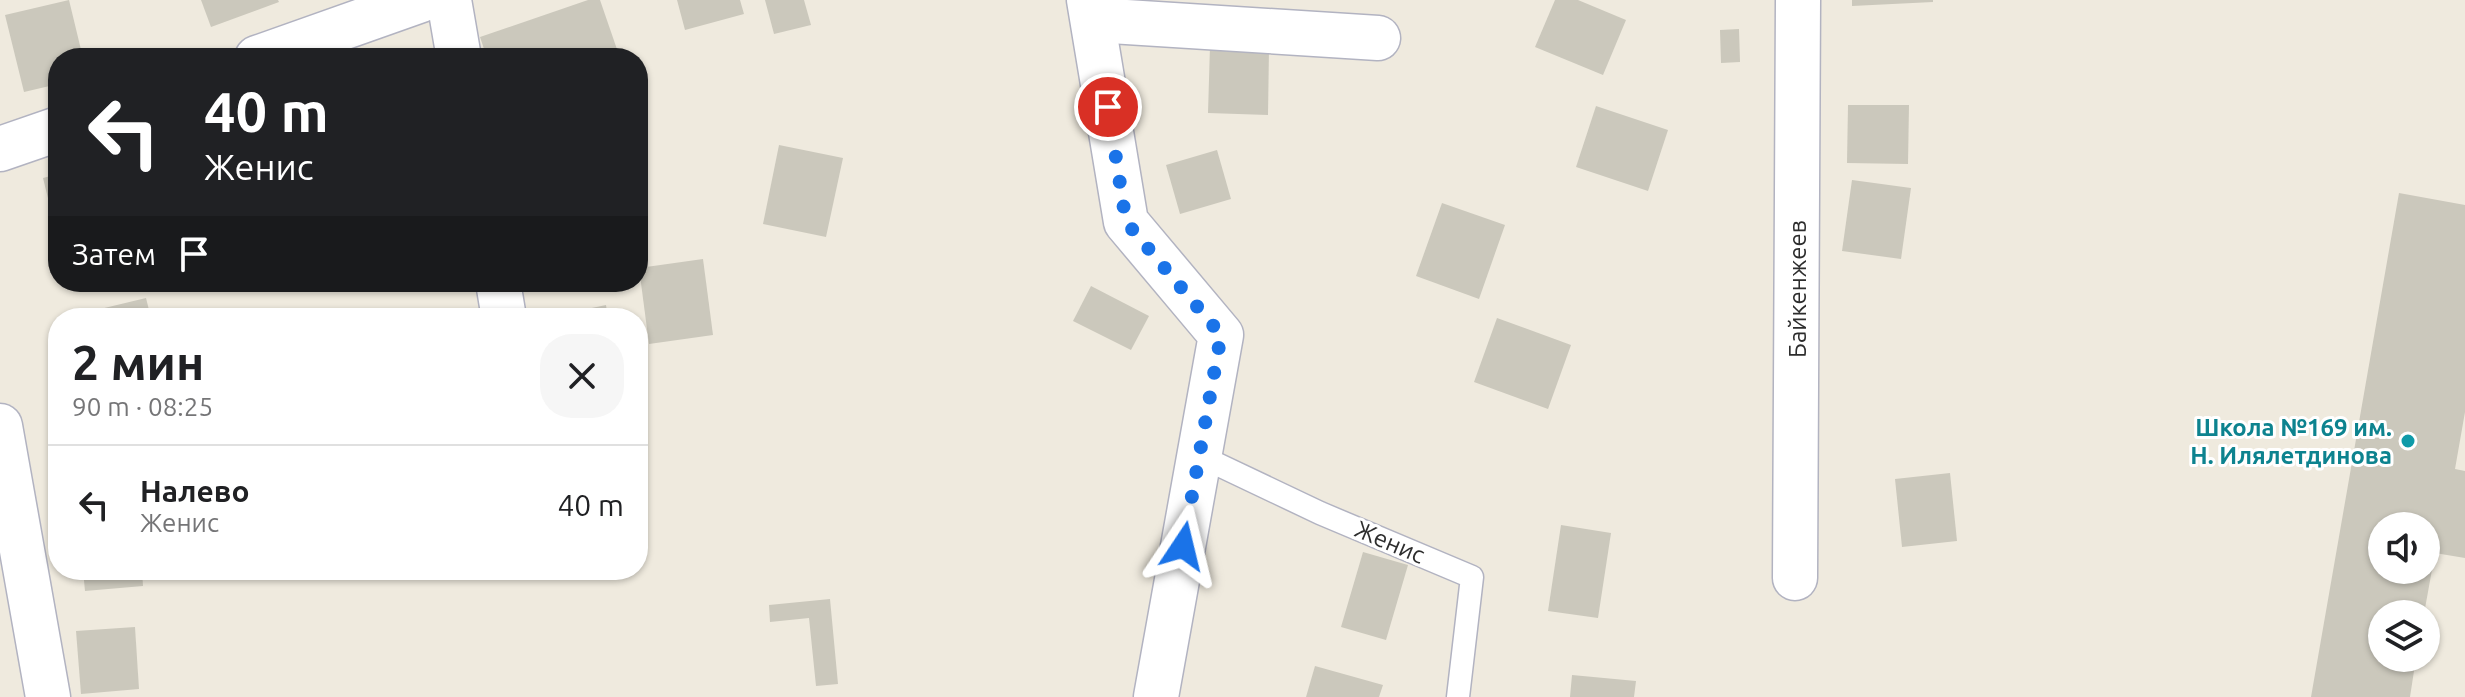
<!DOCTYPE html>
<html lang="ru">
<head>
<meta charset="utf-8">
<style>
  :root { --surface:#fff; --page:#f6f6f6; --text:#202124; --muted:#757577; --line:#e0e0e0 }
  body { margin:0; font-family:Ubuntu,sans-serif; background:var(--page); color:var(--text); height:100vh; display:flex; flex-direction:column; font-size:30px; white-space:nowrap }
  * { box-sizing:border-box; margin:0 }
  p { font-size:26px; color:var(--muted) }
  .icon { flex:none; width:44px; height:44px; fill:none; stroke:currentColor; stroke-width:2; stroke-linecap:round; stroke-linejoin:round }
  .map { position:relative; flex:1; overflow:hidden }
  .sheet { position:absolute; left:48px; top:308px; width:600px; height:272px; display:flex; flex-direction:column; background:var(--surface); border-radius:32px; box-shadow:0 2px 6px #0004 }
  .sheet>* { flex:none }
  .guide { position:absolute; left:48px; top:48px; width:600px; height:244px; border-radius:32px; box-shadow:0 2px 6px #0004; background:#202124; color:#fff; overflow:hidden }
  .tools { position:absolute; left:2368px; top:512px; display:grid; gap:16px }
  .tools a { display:grid; place-items:center; width:72px; height:72px; border-radius:50%; background:var(--surface); box-shadow:0 2px 6px #0004; font-size:40px }
  .pin { position:absolute; display:grid; place-items:center; width:68px; height:68px; color:#fff; margin:-34px; border:4px solid #fff; border-radius:50%; box-shadow:0 2px 8px #0007 }
  .me { position:absolute; width:88px; margin:-44px; rotate:10deg; stroke-linejoin:round; filter:drop-shadow(0 0 6px #0008) }
  .turn { display:flex; align-items:center; gap:28px; height:168px; padding:0 24px; font-size:36px }
  .turn .icon { width:104px; height:104px; stroke-width:2.5 }
  .turn b { display:block; font-size:56px; line-height:68px }
  .then { display:flex; align-items:center; height:76px; padding:0 24px; background:#0003; gap:16px; font-size:30px }
  .round { display:grid; place-items:center; flex:none; width:84px; height:84px; border-radius:32px; background:var(--page) }
  .head { display:flex; align-items:center; justify-content:space-between; height:136px; padding:0 24px }
  h1 { font-size:48px; font-weight:600; line-height:60px }
  ul { padding:0; list-style:none }
  li { display:flex; align-items:center; gap:24px; height:120px; padding:0 24px; border-top:2px solid var(--line) }
  li div { flex:1 }
  li b { display:block; font-size:30px }
  li em { font-style:normal }
  .map>svg:first-child { display:block }
  .building { fill:#cbc8bc; fill-rule:evenodd }
  .lines { fill:none; stroke-linecap:round; stroke-linejoin:round }
  .service-casing { stroke:#b2b3c1; stroke-width:25 }
  .minor-casing { stroke:#b2b3c1; stroke-width:47 }
  .service { stroke:#fff; stroke-width:22 }
  .minor { stroke:#fff; stroke-width:44 }
  .route { stroke:#1a73e8; stroke-width:14; stroke-dasharray:0 25.2 }
  .culture-dot { fill:#0f9aa8; stroke:#fff; stroke-width:3 }
  .labels { text-anchor:middle; dominant-baseline:central; stroke-width:6; stroke-linejoin:round; paint-order:stroke }
  .street-label { font-size:24px; fill:#2d2d2d; stroke:#fff }
  .culture-label { font-size:24px; font-weight:bold; fill:#0d838f; stroke:#fff; text-anchor:end }
</style>
</head>
<body>
<div class="map">
<svg width="2465" height="697" viewBox="0 0 2465 697">
  <rect width="100%" height="100%" fill="#efeade"/>
  <g class="building">
    <path d="M 69,0 L 83,58 L 58,58 L 58,84 L 24,92 L 5,15 Z"/>
    <path d="M 201,0 L 278,0 L 279,2 L 211,27 Z"/>
    <path d="M 588,0 L 600,0 L 620,58 L 487,58 L 480,37 Z"/>
    <path d="M 677,0 L 740,0 L 744,14 L 685,30 Z"/>
    <path d="M 765,0 L 804,0 L 811,25 L 774,34 Z"/>
    <path d="M 1555,0 L 1578,0 L 1626,20 L 1603,75 L 1535,47 Z"/>
    <path d="M 1852,0 L 1933,0 L 1933,2 L 1852,6 Z"/>
    <path d="M 1739,29 L 1740,62 L 1721,63 L 1720,30 Z"/>
    <path d="M 1210,46 L 1269,48 L 1268,115 L 1208,113 Z"/>
    <path d="M 1848,105 L 1909,105 L 1908,164 L 1847,163 Z"/>
    <path d="M 1596,106 L 1668,130 L 1648,191 L 1576,167 Z"/>
    <path d="M 779,145 L 843,158 L 826,237 L 763,224 Z"/>
    <path d="M 1217,150 L 1231,199 L 1180,214 L 1166,165 Z"/>
    <path d="M 58,174 L 58,235 L 57,235 L 43,178 Z"/>
    <path d="M 1852,180 L 1911,188 L 1901,259 L 1842,251 Z"/>
    <path d="M 2399,193 L 2465,205 L 2465,412 L 2455,469 L 2465,471 L 2465,558 L 2435,553 L 2424,614 L 2382,614 L 2382,658 L 2416,658 L 2410,697 L 2311,697 ZM 2382,526 L 2426,526 L 2426,570 L 2382,570 Z"/>
    <path d="M 1442,203 L 1505,225 L 1479,299 L 1416,276 Z"/>
    <path d="M 703,259 L 713,335 L 649,344 L 639,268 Z"/>
    <path d="M 1091,286 L 1149,316 L 1131,350 L 1073,321 Z"/>
    <path d="M 146,298 L 151,318 L 67,318 L 67,317 Z"/>
    <path d="M 606,305 L 608,318 L 549,318 L 549,317 Z"/>
    <path d="M 1497,318 L 1571,345 L 1548,409 L 1474,382 Z"/>
    <path d="M 1950,473 L 1957,541 L 1902,547 L 1895,479 Z"/>
    <path d="M 1561,525 L 1611,533 L 1598,618 L 1548,611 Z"/>
    <path d="M 1363,552 L 1408,565 L 1386,640 L 1341,627 Z"/>
    <path d="M 83,570 L 142,570 L 143,586 L 85,591 Z"/>
    <path d="M 830,599 L 838,684 L 816,686 L 809,618 L 770,622 L 769,605 Z"/>
    <path d="M 135,627 L 139,689 L 81,694 L 76,631 Z"/>
    <path d="M 1315,666 L 1383,685 L 1379,697 L 1306,697 Z"/>
    <path d="M 1572,675 L 1636,681 L 1634,697 L 1570,697 Z"/>
  </g>
  <g class="lines">
    <defs>
      <path id="service" d="M 1200,456 L 1320,513 L 1472,577 L 1458,697"/>
      <g id="minor">
        <path d="M 449,0 L 459,58"/>
        <path d="M 1089,0 L 1126,222 L 1221,335 L 1156,697"/>
        <path d="M 1095,20 L 1378,38"/>
        <path d="M 257,58 L 421,0"/>
        <path d="M 0,149 L 58,129"/>
        <path d="M 498,282 L 504,318"/>
        <path d="M 0,426 L 48,697"/>
        <path d="M 1795,578 L 1798,0"/>
      </g>
    </defs>
    <use href="#service" class="service-casing"/>
    <use href="#minor" class="minor-casing"/>
    <use href="#service" class="service"/>
    <use href="#minor" class="minor"/>
  </g>
  <g class="lines">
    <path class="route" d="M 1108,107 L 1126,222 L 1221,335 L 1183,546"/>
  </g>
  <circle class="culture-dot" cx="2408" cy="441" r="8"/>
  <g class="labels">
    <g class="street-label">
      <text transform="translate(1797 289) rotate(-90)">Байкенжеев</text>
      <text transform="translate(1390 542) rotate(23)">Женис</text>
    </g>
    <g class="culture-label">
      <text x="2392" y="427">Школа №169 им.<tspan x="2392" dy="28">Н. Илялетдинова</tspan></text>
    </g>
  </g>
</svg>
<div class="tools">
<a><svg class="icon" aria-label="sound" viewBox="0 0 24 24"><path d="M4 9h4l5-4v14l-5-4H4zM17 9q2 3 0 6"/></svg></a>
<a><svg class="icon" aria-label="layers" viewBox="0 0 24 24"><path d="M12 4l9 5-9 5-9-5zM3 14l9 5 9-5"/></svg></a>
</div>
<div class="pin" style="left:1108px;top:107px;background:#d93025"><svg class="icon" aria-label="arrive" viewBox="0 0 24 24"><path d="M6 21V4h12l-3 4 3 4H6"/></svg></div>
<svg class="me" style="left:1183px;top:546px" viewBox="-20 -20 40 40"><path d="M0-17L14 15 0 8-14 15z" fill="#1a73e8" stroke="#fff" stroke-width="4"/></svg>
<div class="guide">
<div class="turn"><svg class="icon" aria-label="left" viewBox="0 0 24 24"><path d="M17 20v-9H6M10 6l-5 5 5 5"/></svg><div><b>40 m</b>Женис</div></div>
<div class="then">Затем<svg class="icon" aria-label="arrive" viewBox="0 0 24 24"><path d="M6 21V4h12l-3 4 3 4H6"/></svg></div>
</div>
<section class="sheet">
<div class="head"><div><h1>2 мин</h1><p>90 m · 08:25</p></div><a class="round"><svg class="icon" aria-label="close" viewBox="0 0 24 24"><path d="M6 6l12 12M18 6L6 18"/></svg></a></div>
<ul>
<li><svg class="icon" aria-label="left" viewBox="0 0 24 24"><path d="M17 20v-9H6M10 6l-5 5 5 5"/></svg><div><b>Налево</b><p>Женис</p></div><em>40 m</em></li>
</ul>
</section>
</div>
</body>
</html>
